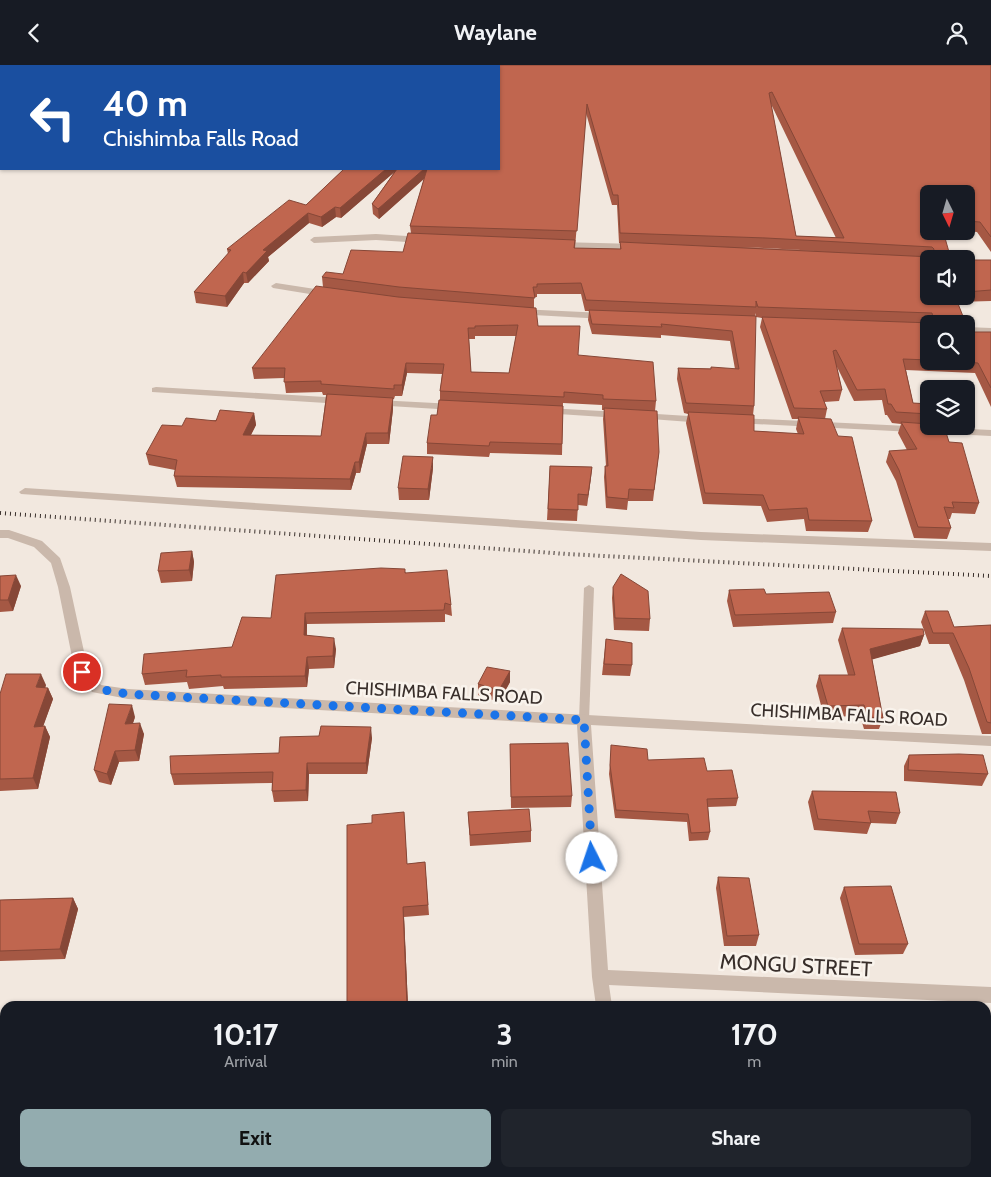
<!DOCTYPE html>
<html lang="en">
<head>
<meta charset="utf-8">
<style>
  :root { --surface:#171b24; --page:#20242c; --text:#f1f3f6; --muted:#9ea1a6; --accent:#93acaf }
  body { margin:0; font-family:Cabin,sans-serif; background:var(--page); color:var(--text); height:100vh; display:flex; flex-direction:column; font-size:19px; white-space:nowrap }
  * { box-sizing:border-box; margin:0 }
  p { font-size:16px; color:var(--muted) }
  .icon { flex:none; width:28px; height:28px; fill:none; stroke:currentColor; stroke-width:2; stroke-linecap:round; stroke-linejoin:round }
  .map { position:relative; flex:1; overflow:hidden }
  .details { position:absolute; left:0px; top:936px; width:991px; height:176px; display:flex; flex-direction:column; background:var(--surface); border-radius:15px 15px 0 0; box-shadow:0 1px 4px #0004 }
  .details>* { flex:none }
  .banner { position:absolute; left:0px; top:0px; width:500px; height:105px; box-shadow:0 1px 4px #0004; background:#1a4fa0; color:#fff; overflow:hidden }
  .needle { width:32px; rotate:175deg }
  .fabs { position:absolute; left:920px; top:120px; display:grid; gap:10px }
  .fabs a { display:grid; place-items:center; width:55px; height:55px; border-radius:8px; background:var(--surface); box-shadow:0 1px 4px #0004; font-size:25px }
  .pin { position:absolute; display:grid; place-items:center; width:42px; height:42px; color:#fff; margin:-21px; border:2px solid #fff; border-radius:50%; box-shadow:0 1px 5px #0007 }
  .me { position:absolute; width:55px; margin:-28px; rotate:356deg; stroke-linejoin:round; filter:drop-shadow(0 0 4px #0008) }
  .turn { display:flex; align-items:center; gap:18px; height:105px; padding:0 20px; font-size:22px }
  .turn .icon { width:65px; height:65px; stroke-width:2.5 }
  .turn b { display:block; font-size:35px; line-height:42px }
  .eta { display:flex; justify-content:space-evenly; align-items:center; height:85px; text-align:center }
  .eta b { font-size:30px; font-weight:800; line-height:35px }
  .cta { display:flex; gap:10px; margin-top:auto; padding:10px 20px }
  .cta a { flex:1; height:58px; border-radius:8px; background:var(--accent); color:#111; font-size:20px; font-weight:800; line-height:58px; text-align:center }
  .cta a+a { background:var(--page); color:var(--text) }
  header { display:flex; justify-content:space-between; align-items:center; height:65px; padding:0 20px; background:var(--surface); font-size:22px; font-weight:800 }
  .map>svg:first-child { display:block }
  .lines { fill:none; stroke-linecap:round; stroke-linejoin:round }
  .service { fill:#cab8ab; fill-rule:evenodd }
  .minor { fill:#cab8ab; fill-rule:evenodd }
  .rail { stroke:#382e2a; stroke-width:4; stroke-dasharray:1 4; stroke-linecap:butt }
  .wall { fill:#a55844; fill-rule:evenodd }
  .shaded-wall { fill:#864737 }
  .building { fill:#c0664f; stroke:#864737; fill-rule:evenodd }
  .route { stroke:#1a73e8; stroke-width:9; stroke-dasharray:0 16.2 }
  .labels { text-anchor:middle; dominant-baseline:central; stroke-width:5; stroke-linejoin:round; paint-order:stroke }
  .street-label { font-size:18px; fill:#382e2a; stroke:#f9f3ec }
  .near-street-label { font-size:21px; fill:#382e2a; stroke:#f9f3ec }
</style>
</head>
<body>
<header><svg class="icon" aria-label="back" viewBox="0 0 24 24"><path d="M15 5l-7 7 7 7"/></svg>Waylane<svg class="icon" aria-label="person" viewBox="0 0 24 24"><circle cx="12" cy="8" r="4"/><path d="M4 21q1-7 8-7t8 7"/></svg></header>
<div class="map">
<svg width="991" height="1112" viewBox="0 0 991 1112">
  <rect width="100%" height="100%" fill="#f2e8df"/>
  <g class="lines">
    <path class="service" d="M 589,520 L 594,523 L 589,655 L 588,658 L 580,658 L 579,655 L 584,523 Z"/>
    <g class="minor">
      <path d="M 376,169 L 422,172 L 426,175 L 422,178 L 376,175 L 314,178 L 310,175 L 314,172 Z"/>
      <path d="M 559,177 L 637,179 L 641,182 L 637,185 L 556,182 L 555,180 Z"/>
      <path d="M 276,218 L 328,226 L 333,229 L 328,232 L 273,223 L 271,221 Z"/>
      <path d="M 519,244 L 604,248 L 609,251 L 604,254 L 516,249 L 516,245 Z"/>
      <path d="M 966,262 L 991,263 L 991,269 L 966,268 Z"/>
      <path d="M 156,322 L 342,333 L 347,336 L 342,339 L 152,327 L 152,323 Z"/>
      <path d="M 377,335 L 454,339 L 459,342 L 454,345 L 373,340 L 372,338 Z"/>
      <path d="M 547,343 L 619,347 L 624,350 L 619,353 L 543,348 L 542,346 L 543,344 Z"/>
      <path d="M 641,348 L 704,352 L 709,355 L 704,358 L 637,353 L 636,351 L 637,349 Z"/>
      <path d="M 739,353 L 991,365 L 991,371 L 735,358 L 734,356 Z"/>
      <path d="M 25,423 L 701,467 L 991,478 L 991,486 L 701,475 L 21,429 L 19,427 Z"/>
      <path d="M 0,465 L 9,465 L 42,476 L 60,493 L 70,522 L 88,605 L 101,620 L 128,624 L 870,666 L 991,671 L 991,681 L 591,660 L 608,905 L 991,922 L 991,938 L 609,920 L 612,941 L 596,941 L 592,912 L 577,660 L 128,634 L 92,627 L 75,607 L 58,522 L 51,498 L 34,482 L 8,473 L 0,473 Z"/>
      <rect x="616" y="1108" width="18" height="4"/>
    </g>
    <path class="rail" d="M 0,448 L 567,489 L 991,511"/>
  </g>
  <g class="wall">
    <path d="M 991,0 L 991,187 L 977,167 L 966,166 L 966,129 L 929,129 L 943,166 L 929,231 L 966,231 L 966,195 L 991,195 L 991,236 L 957,237 L 966,259 L 929,259 L 929,296 L 966,296 L 969,267 L 991,267 L 991,342 L 975,308 L 906,305 L 913,338 L 929,339 L 929,361 L 949,377 L 979,438 L 975,449 L 952,448 L 950,454 L 948,454 L 951,463 L 947,474 L 914,473 L 896,416 L 886,397 L 889,386 L 907,385 L 898,368 L 901,359 L 892,358 L 887,350 L 885,350 L 882,335 L 854,336 L 837,302 L 842,325 L 839,336 L 824,337 L 827,344 L 825,354 L 872,456 L 868,467 L 806,466 L 804,454 L 767,457 L 761,441 L 703,439 L 686,358 L 688,349 L 684,348 L 677,314 L 678,303 L 735,304 L 730,276 L 661,270 L 661,273 L 592,269 L 588,255 L 589,246 L 585,246 L 581,229 L 537,229 L 537,232 L 534,232 L 534,243 L 538,261 L 578,290 L 656,336 L 655,346 L 659,387 L 653,436 L 628,436 L 627,445 L 606,443 L 604,412 L 605,401 L 606,401 L 603,354 L 604,345 L 602,345 L 602,340 L 563,338 L 562,390 L 490,388 L 489,392 L 427,389 L 427,378 L 437,350 L 440,336 L 440,326 L 442,309 L 407,308 L 402,331 L 395,331 L 394,334 L 393,334 L 393,344 L 389,379 L 367,379 L 360,408 L 356,408 L 351,425 L 177,422 L 174,411 L 175,405 L 149,400 L 146,389 L 182,361 L 254,348 L 256,360 L 251,370 L 321,371 L 326,330 L 323,330 L 322,327 L 286,328 L 284,313 L 254,314 L 252,303 L 323,222 L 322,212 L 343,209 L 403,187 L 411,168 L 410,161 L 424,114 L 379,154 L 373,149 L 372,139 L 395,106 L 341,153 L 336,152 L 322,162 L 309,158 L 268,192 L 269,196 L 248,218 L 244,218 L 227,242 L 196,238 L 194,227 L 228,189 L 227,184 L 306,140 L 343,105 L 343,104 L 499,104 L 499,1 ZM 771,39 L 798,95 L 836,173 L 796,171 ZM 586,48 L 612,140 L 617,140 L 619,178 L 620,178 L 620,184 L 575,183 ZM 736,182 L 764,183 L 819,186 ZM 755,248 L 756,252 L 762,253 L 760,262 L 792,354 L 798,354 L 796,364 L 798,369 L 754,366 L 753,350 L 754,341 ZM 475,271 L 516,271 L 509,308 L 471,307 L 469,274 L 475,274 Z"/>
    <path d="M 550,401 L 592,402 L 587,441 L 578,440 L 577,456 L 547,455 Z"/>
    <path d="M 433,403 L 429,435 L 399,435 L 398,423 Z"/>
    <path d="M 192,486 L 194,497 L 192,516 L 161,518 L 158,506 Z"/>
    <path d="M 405,504 L 405,507 L 451,540 L 452,551 L 445,549 L 445,557 L 307,559 L 307,570 L 336,584 L 334,603 L 309,604 L 307,622 L 224,624 L 223,621 L 189,624 L 187,617 L 145,620 L 142,609 L 232,582 L 271,553 Z"/>
    <path d="M 0,511 L 21,521 L 13,546 L 0,547 Z"/>
    <path d="M 613,522 L 650,554 L 649,566 L 614,565 L 612,533 Z"/>
    <path d="M 729,525 L 766,529 L 836,547 L 833,558 L 733,562 L 727,536 Z"/>
    <path d="M 925,546 L 954,562 L 991,560 L 991,669 L 982,669 L 964,615 L 949,579 L 929,579 L 921,557 Z"/>
    <path d="M 842,563 L 924,570 L 920,581 L 872,594 L 883,653 L 879,664 L 864,664 L 860,651 L 824,652 L 816,621 L 819,610 L 848,610 L 838,575 Z"/>
    <path d="M 606,574 L 632,600 L 630,611 L 602,610 Z"/>
    <path d="M 510,606 L 510,617 L 499,637 L 478,630 L 478,619 Z"/>
    <path d="M 46,620 L 45,623 L 48,623 L 53,634 L 43,661 L 45,661 L 50,672 L 38,724 L 0,726 L 0,629 Z"/>
    <path d="M 135,652 L 133,658 L 144,669 L 139,696 L 119,697 L 111,720 L 99,717 L 94,705 Z"/>
    <path d="M 372,673 L 367,709 L 309,709 L 308,736 L 274,737 L 272,726 L 272,718 L 174,720 L 171,709 L 279,688 Z"/>
    <path d="M 510,679 L 572,731 L 571,742 L 511,743 Z"/>
    <path d="M 611,688 L 707,706 L 738,733 L 736,741 L 708,742 L 710,767 L 708,775 L 689,776 L 687,757 L 615,753 L 609,709 Z"/>
    <path d="M 909,690 L 988,709 L 982,721 L 904,716 L 904,701 Z"/>
    <path d="M 812,726 L 900,748 L 896,759 L 871,758 L 867,769 L 814,765 L 808,737 Z"/>
    <path d="M 404,747 L 407,799 L 425,797 L 429,850 L 404,852 L 408,941 L 347,941 L 372,758 Z"/>
    <path d="M 468,747 L 531,766 L 531,777 L 470,781 Z"/>
    <path d="M 718,812 L 759,870 L 756,881 L 724,881 L 716,823 Z"/>
    <path d="M 844,822 L 908,879 L 903,889 L 855,890 L 840,833 Z"/>
    <path d="M 73,833 L 78,844 L 65,894 L 0,896 L 0,835 Z"/>
    <rect x="986" y="1042" width="5" height="50"/>
    <path d="M 717,1108 L 785,1108 L 786,1112 L 716,1112 Z"/>
  </g>
  <g class="shaded-wall">
    <path d="M 386,104 L 397,104 L 397,105 L 341,153 L 340,143 Z"/>
    <path d="M 424,104 L 428,104 L 428,110 L 379,154 L 378,144 Z"/>
    <path d="M 335,142 L 336,152 L 322,162 L 321,152 Z"/>
    <path d="M 308,148 L 309,158 L 268,192 L 269,196 L 248,218 L 246,208 L 263,185 Z"/>
    <path d="M 243,207 L 244,218 L 227,242 L 225,231 Z"/>
    <path d="M 406,298 L 407,308 L 402,331 L 402,320 Z"/>
    <path d="M 393,333 L 393,344 L 389,379 L 388,368 Z"/>
    <path d="M 254,348 L 256,360 L 245,381 L 243,370 Z"/>
    <path d="M 366,368 L 367,379 L 360,408 L 359,397 Z"/>
    <path d="M 433,392 L 433,403 L 429,435 L 428,424 Z"/>
    <path d="M 355,397 L 356,408 L 351,425 L 350,414 Z"/>
    <path d="M 592,402 L 591,413 L 587,441 L 588,430 Z"/>
    <path d="M 192,486 L 194,497 L 192,516 L 189,505 Z"/>
    <path d="M 16,510 L 21,521 L 13,546 L 8,535 Z"/>
    <path d="M 305,548 L 307,559 L 306,581 L 304,570 Z"/>
    <path d="M 924,570 L 920,581 L 867,596 L 870,584 Z"/>
    <path d="M 334,573 L 336,584 L 334,603 L 333,591 Z"/>
    <path d="M 307,592 L 309,604 L 307,622 L 305,611 Z"/>
    <path d="M 510,606 L 510,617 L 499,637 L 499,625 Z"/>
    <path d="M 41,609 L 46,620 L 41,634 L 36,622 Z"/>
    <path d="M 48,623 L 53,634 L 39,673 L 34,662 Z"/>
    <path d="M 132,640 L 135,652 L 129,670 L 125,659 Z"/>
    <path d="M 140,658 L 144,669 L 139,696 L 135,685 Z"/>
    <path d="M 45,661 L 50,672 L 38,724 L 33,713 Z"/>
    <path d="M 371,662 L 372,673 L 367,709 L 366,698 Z"/>
    <path d="M 115,686 L 119,697 L 111,720 L 107,709 Z"/>
    <path d="M 307,698 L 309,709 L 308,736 L 306,725 Z"/>
    <path d="M 73,833 L 78,844 L 65,894 L 60,884 Z"/>
    <path d="M 403,842 L 404,852 L 408,941 L 407,941 Z"/>
  </g>
  <g class="building">
    <path d="M 452,0 L 991,0 L 991,172 L 980,157 L 966,156 L 966,129 L 929,129 L 929,166 L 943,166 L 951,194 L 929,194 L 929,231 L 955,231 L 966,259 L 929,259 L 929,295 L 903,294 L 913,338 L 929,339 L 929,349 L 896,347 L 891,339 L 888,339 L 885,324 L 857,325 L 836,285 L 833,286 L 842,325 L 820,326 L 827,344 L 794,343 L 762,252 L 932,258 L 934,256 L 932,248 L 758,242 L 756,236 L 756,242 L 586,235 L 581,218 L 537,219 L 537,222 L 533,222 L 535,233 L 399,222 L 322,212 L 326,207 L 343,209 L 351,185 L 403,187 L 408,168 L 575,175 L 574,183 L 621,184 L 620,177 L 932,192 L 934,184 L 932,182 L 766,173 L 620,168 L 618,130 L 613,130 L 587,39 L 577,166 L 410,161 L 427,104 L 499,104 L 499,1 L 451,1 ZM 772,27 L 844,173 L 796,171 L 769,28 Z"/>
    <path d="M 344,104 L 386,104 L 340,143 L 335,142 L 321,152 L 308,148 L 263,185 L 267,186 L 246,208 L 243,207 L 225,231 L 194,227 L 231,185 L 227,184 L 289,135 L 306,140 Z"/>
    <path d="M 397,104 L 424,104 L 378,144 L 372,139 Z"/>
    <path d="M 966,195 L 991,195 L 991,225 L 966,227 Z"/>
    <path d="M 316,221 L 398,232 L 536,243 L 538,261 L 580,261 L 578,290 L 653,297 L 656,336 L 603,334 L 603,330 L 564,327 L 564,332 L 440,326 L 444,299 L 406,298 L 402,320 L 394,320 L 394,324 L 321,319 L 321,316 L 284,317 L 285,303 L 252,303 ZM 518,260 L 509,308 L 471,307 L 468,263 L 475,263 L 475,261 Z"/>
    <path d="M 589,245 L 756,251 L 754,341 L 686,338 L 678,303 L 711,304 L 711,302 L 739,304 L 732,266 L 661,259 L 662,262 L 592,259 Z"/>
    <path d="M 966,259 L 969,267 L 991,267 L 991,323 L 978,298 L 950,296 L 966,296 Z"/>
    <path d="M 327,329 L 393,333 L 388,368 L 366,368 L 359,397 L 355,397 L 350,414 L 174,411 L 177,395 L 146,389 L 162,360 L 182,361 L 186,353 L 216,356 L 220,345 L 254,348 L 243,370 L 321,371 Z"/>
    <path d="M 439,335 L 563,341 L 562,379 L 490,377 L 489,381 L 427,378 L 431,350 L 437,350 Z"/>
    <path d="M 604,343 L 657,346 L 659,387 L 654,425 L 629,424 L 628,434 L 607,432 L 605,401 L 608,401 Z"/>
    <path d="M 688,347 L 754,350 L 754,366 L 804,369 L 798,352 L 831,354 L 838,371 L 852,372 L 872,456 L 809,455 L 807,443 L 769,445 L 763,430 L 705,428 Z"/>
    <path d="M 901,357 L 929,359 L 929,361 L 944,361 L 949,377 L 962,378 L 979,438 L 952,437 L 954,443 L 944,442 L 951,463 L 918,462 L 899,405 L 889,386 L 917,384 Z"/>
    <path d="M 403,391 L 433,392 L 428,424 L 398,423 Z"/>
    <path d="M 550,401 L 592,402 L 588,430 L 578,429 L 578,445 L 548,444 Z"/>
    <path d="M 192,486 L 189,505 L 158,506 L 161,488 Z"/>
    <path d="M 381,503 L 405,504 L 405,508 L 447,505 L 451,540 L 445,538 L 444,545 L 305,548 L 304,570 L 334,573 L 333,591 L 307,592 L 305,611 L 221,612 L 221,610 L 186,612 L 187,605 L 142,609 L 144,589 L 232,582 L 242,552 L 271,553 L 276,510 Z"/>
    <path d="M 621,509 L 648,526 L 650,554 L 615,553 L 613,522 Z"/>
    <path d="M 16,510 L 8,535 L 0,535 L 0,511 Z"/>
    <path d="M 764,524 L 766,529 L 829,527 L 836,547 L 735,550 L 729,525 Z"/>
    <path d="M 925,546 L 948,546 L 954,562 L 991,560 L 991,658 L 987,657 L 969,603 L 953,568 L 933,568 Z"/>
    <path d="M 842,563 L 923,564 L 924,570 L 870,584 L 883,653 L 868,652 L 864,640 L 828,641 L 819,610 L 855,610 Z"/>
    <path d="M 606,574 L 632,578 L 632,600 L 604,599 Z"/>
    <path d="M 487,602 L 510,606 L 499,625 L 478,619 Z"/>
    <path d="M 6,609 L 41,609 L 36,622 L 48,623 L 34,662 L 45,661 L 33,713 L 0,714 L 0,629 Z"/>
    <path d="M 109,639 L 132,640 L 125,659 L 140,658 L 135,685 L 115,686 L 107,709 L 94,705 Z"/>
    <path d="M 321,661 L 371,662 L 366,698 L 307,698 L 306,725 L 272,726 L 273,707 L 171,709 L 170,691 L 279,688 L 280,672 L 319,671 Z"/>
    <path d="M 568,678 L 572,731 L 511,732 L 510,679 Z"/>
    <path d="M 611,680 L 647,684 L 648,695 L 704,693 L 707,706 L 732,705 L 738,733 L 707,734 L 710,767 L 691,768 L 688,749 L 616,745 L 610,700 Z"/>
    <path d="M 959,689 L 983,690 L 988,709 L 908,705 L 909,690 Z"/>
    <path d="M 812,726 L 896,727 L 900,748 L 868,746 L 871,758 L 818,754 Z"/>
    <path d="M 529,744 L 531,766 L 470,770 L 468,747 Z"/>
    <path d="M 404,747 L 407,799 L 425,797 L 428,840 L 403,842 L 407,941 L 347,941 L 347,760 L 372,758 L 372,750 Z"/>
    <path d="M 718,812 L 749,813 L 759,870 L 727,871 Z"/>
    <path d="M 891,821 L 908,879 L 859,879 L 844,822 Z"/>
    <path d="M 73,833 L 60,884 L 0,886 L 0,835 Z"/>
    <rect x="986" y="1042" width="5" height="40"/>
    <path d="M 720,1108 L 785,1108 L 786,1112 L 720,1112 Z"/>
  </g>
  <g class="lines">
    <path class="route" d="M 82,607 L 98,624 L 128,629 L 584,655 L 592,793"/>
  </g>
  <g class="labels">
    <g class="street-label">
      <text transform="translate(444 628) rotate(3)">CHISHIMBA FALLS ROAD</text>
      <text transform="translate(849 650) rotate(3)">CHISHIMBA FALLS ROAD</text>
    </g>
    <g class="near-street-label">
      <text transform="translate(796 900) rotate(3)">MONGU STREET</text>
    </g>
  </g>
</svg>
<div class="fabs">
<a><svg class="needle" viewBox="-14 -14 28 28"><path d="M0-13l5 13h-10z" fill="#e53935"/><path d="M0 13l5-13h-10z" fill="#9ea1a6"/></svg></a>
<a><svg class="icon" aria-label="sound" viewBox="0 0 24 24"><path d="M4 9h4l5-4v14l-5-4H4zM17 9q2 3 0 6"/></svg></a>
<a><svg class="icon" aria-label="search" viewBox="0 0 24 24"><circle cx="10" cy="10" r="6"/><path d="M15 15l6 6"/></svg></a>
<a><svg class="icon" aria-label="layers" viewBox="0 0 24 24"><path d="M12 4l9 5-9 5-9-5zM3 14l9 5 9-5"/></svg></a>
</div>
<div class="pin" style="left:82px;top:607px;background:#d93025"><svg class="icon" aria-label="arrive" viewBox="0 0 24 24"><path d="M6 21V4h12l-3 4 3 4H6"/></svg></div>
<svg class="me" style="left:592px;top:793px" viewBox="-20 -20 40 40"><circle r="19" fill="#fff"/><path d="M0-13L10 11 0 6-10 11z" fill="#1a73e8"/></svg>
<div class="banner">
<div class="turn"><svg class="icon" aria-label="left" viewBox="0 0 24 24"><path d="M17 20v-9H6M10 6l-5 5 5 5"/></svg><div><b>40 m</b>Chishimba Falls Road</div></div>
</div>
<section class="details">
<div class="eta">
<div><b>10:17</b><p>Arrival</p></div>
<div><b>3</b><p>min</p></div>
<div><b>170</b><p>m</p></div>
</div>
<div class="cta"><a>Exit</a><a>Share</a></div>
</section>
</div>
</body>
</html>
